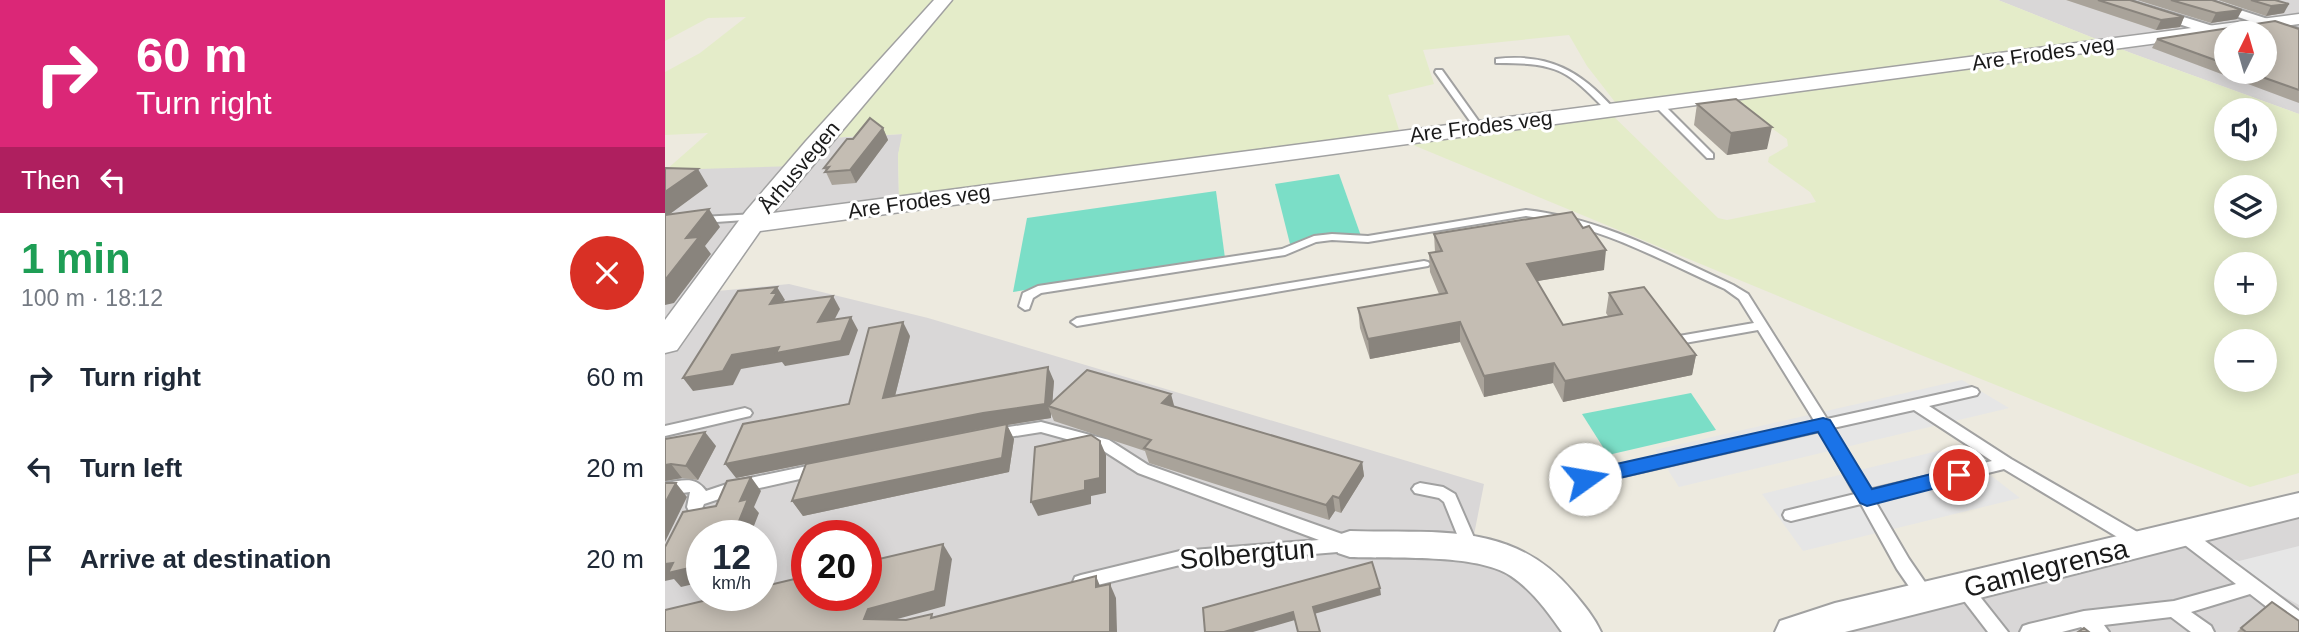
<!DOCTYPE html>
<html lang="en">
<head>
<meta charset="utf-8">
<style>
  :root { --surface:#fff; --page:#f2f2f3; --text:#1f2937; --muted:#747a83 }
  body { margin:0; font-family:Helvetica,sans-serif; background:var(--page); color:var(--text); height:100vh; display:flex; flex-direction:column; font-size:26px; white-space:nowrap }
  * { box-sizing:border-box; margin:0 }
  p { font-size:23px; color:var(--muted) }
  .icon { flex:none; width:38px; height:38px; fill:none; stroke:currentColor; stroke-width:2; stroke-linecap:round; stroke-linejoin:round }
  .map { position:relative; flex:1; overflow:hidden }
  .side { display:flex; flex-direction:column; background:var(--surface); width:665px }
  .side>* { flex:none }
  .banner { background:#db2777; color:#fff; overflow:hidden }
  .needle { width:46px; rotate:5deg }
  .fabs { position:absolute; left:1549px; top:21px; display:grid; gap:14px }
  .fabs a { display:grid; place-items:center; width:63px; height:63px; border-radius:50%; background:var(--surface); box-shadow:0 4px 18px #0003; font-size:35px }
  .speed { position:absolute; left:21px; top:520px; display:flex; gap:14px; font-size:35px; font-weight:700; text-align:center }
  .speed>* { display:grid; place-content:center; width:91px; height:91px; border-radius:50%; background:var(--surface); box-shadow:0 4px 18px #0003; line-height:1 }
  .speed small { font-size:18px; font-weight:400 }
  .speed .limit { border:10px solid #d22; background:#fff; color:#111 }
  .pin { position:absolute; display:grid; place-items:center; width:60px; height:60px; color:#fff; margin:-30px; border:4px solid #fff; border-radius:50%; box-shadow:0 2px 7px #0007 }
  .me { position:absolute; width:77px; margin:-38px; rotate:77deg; stroke-linejoin:round; filter:drop-shadow(0 0 5px #0008) }
  .turn { display:flex; align-items:center; gap:24px; height:147px; padding:0 21px; font-size:32px }
  .turn .icon { width:91px; height:91px; stroke-width:2.5 }
  .turn b { display:block; font-size:49px; line-height:60px }
  .then { display:flex; align-items:center; height:66px; padding:0 21px; background:#0003; gap:14px; font-size:26px }
  .round { display:grid; place-items:center; flex:none; width:74px; height:74px; border-radius:37px; background:var(--page) }
  .summary { display:flex; align-items:center; justify-content:space-between; height:119px; padding:0 21px }
  h1 { font-size:42px; font-weight:800; line-height:52px; color:#1e9e55 }
  ul { padding:0; list-style:none }
  li { display:flex; align-items:center; gap:21px; height:91px; padding:0 21px }
  li div { flex:1 }
  li b { display:block; font-size:26px }
  li em { font-style:normal }
  main { display:flex; flex:1; min-height:0 }
  .map>svg:first-child { display:block }
  .residential { fill:#d9d7d7; fill-rule:evenodd }
  .farmland { fill:#e4ecc9; fill-rule:evenodd }
  .pitch { fill:#7bdec7 }
  .parking { fill:#e6e6e6 }
  .lines { fill:none; stroke-linecap:round; stroke-linejoin:round }
  .service-casing { stroke:#a1a1a1; stroke-width:4 }
  .minor-casing { stroke:#a1a1a1; stroke-width:4 }
  .tertiary-casing { stroke:#a1a1a1; stroke-width:3 }
  .service { fill:#fff; fill-rule:evenodd }
  .minor { fill:#fff; fill-rule:evenodd }
  .tertiary { fill:#fff; fill-rule:evenodd }
  .wall { fill:#a9a39a; fill-rule:evenodd }
  .shaded-wall { fill:#89847d }
  .building { fill:#c4bdb3; stroke:#89847d; stroke-width:2 }
  .route { fill:#1a73e8; stroke:#114b97; stroke-width:2 }
  .labels { text-anchor:middle; dominant-baseline:central; stroke-width:6; stroke-linejoin:round; paint-order:stroke }
  .far-street-label { font-size:21px; fill:#1a1a1a; stroke:#fff }
  .near-street-label { font-size:28px; fill:#1a1a1a; stroke:#fff }
</style>
</head>
<body>
<main>
<section class="side">
<div class="banner">
<div class="turn"><svg class="icon" aria-label="right" viewBox="0 0 24 24"><path d="M7 20v-9h11M14 6l5 5-5 5"/></svg><div><b>60 m</b>Turn right</div></div>
<div class="then">Then<svg class="icon" aria-label="left" viewBox="0 0 24 24"><path d="M17 20v-9H6M10 6l-5 5 5 5"/></svg></div>
</div>
<div class="summary"><div><h1>1 min</h1><p>100 m · 18:12</p></div><a class="round" style="background:#d93025;color:#fff"><svg class="icon" aria-label="close" viewBox="0 0 24 24"><path d="M6 6l12 12M18 6L6 18"/></svg></a></div>
<ul>
<li><svg class="icon" aria-label="right" viewBox="0 0 24 24"><path d="M7 20v-9h11M14 6l5 5-5 5"/></svg><div><b>Turn right</b></div><em>60 m</em></li>
<li><svg class="icon" aria-label="left" viewBox="0 0 24 24"><path d="M17 20v-9H6M10 6l-5 5 5 5"/></svg><div><b>Turn left</b></div><em>20 m</em></li>
<li><svg class="icon" aria-label="arrive" viewBox="0 0 24 24"><path d="M6 21V4h12l-3 4 3 4H6"/></svg><div><b>Arrive at destination</b></div><em>20 m</em></li>
</ul>
</section>
<div class="map">
<svg width="1634" height="632" viewBox="0 0 1634 632">
  <rect width="100%" height="100%" fill="#edeadf"/>
  <g class="residential">
    <path d="M 1333,0 L 1634,0 L 1634,114 L 1466,53 ZM 1561,33 L 1600,33 L 1600,72 L 1561,72 Z"/>
    <path d="M 238,134 L 233,155 L 234,198 L 110,214 L 53,291 L 124,284 L 263,318 L 819,484 L 806,550 L 847,560 L 918,632 L 0,632 L 0,171 L 162,138 ZM 37,536 L 96,536 L 96,595 L 37,595 ZM 142,536 L 201,536 L 201,595 L 142,595 Z"/>
    <path d="M 1634,506 L 1634,632 L 1134,632 Z"/>
  </g>
  <path class="farmland" d="M 0,0 L 1333,0 L 1466,53 L 1634,114 L 1634,473 L 1585,487 L 1241,349 L 724,135 L 234,198 L 233,155 L 237,134 L 163,138 L 132,166 L 1,170 L 43,133 L 0,135 L 0,72 L 35,53 L 81,17 L 43,18 L 0,41 ZM 904,35 L 922,66 L 950,102 L 1065,99 L 1122,139 L 1123,146 L 1104,157 L 1103,162 L 1145,192 L 1151,202 L 1062,220 L 1053,218 L 944,112 L 735,133 L 723,95 L 769,84 L 758,50 ZM 1561,110 L 1600,110 L 1600,149 L 1561,149 ZM 1561,187 L 1600,187 L 1600,226 L 1561,226 ZM 1561,264 L 1600,264 L 1600,303 L 1561,303 ZM 1561,341 L 1600,341 L 1600,380 L 1561,380 Z"/>
  <g class="pitch">
    <path d="M 674,174 L 696,236 L 626,248 L 610,184 Z"/>
    <path d="M 551,191 L 560,258 L 348,292 L 362,218 Z"/>
    <path d="M 1026,393 L 1051,430 L 943,455 L 917,414 Z"/>
  </g>
  <g class="parking">
    <path d="M 1297,380 L 1344,408 L 1014,487 L 990,450 Z"/>
    <path d="M 1289,447 L 1355,498 L 1138,551 L 1097,494 Z"/>
    <path d="M 1634,546 L 1634,605 L 1591,581 L 1564,558 L 1574,561 Z"/>
  </g>
  <g class="lines">
    <defs>
      <g id="service">
        <path d="M 831,59 C 884,53 916,71 950,110 L 943,112 C 902,70 894,63 834,63 L 831,63 Z"/>
        <path d="M 771,70 L 777,70 L 817,126 L 816,128 L 810,128 L 770,72 Z"/>
        <path d="M 990,102 L 996,102 L 1048,154 L 1048,158 L 1042,158 L 990,106 Z"/>
        <path d="M 861,210 C 935,218 1001,254 1068,285 L 1083,294 L 1162,419 L 1307,387 L 1312,389 L 1314,392 L 1312,395 L 1264,406 L 1346,459 L 1481,537 L 1483,542 L 1481,547 L 1475,549 L 1469,547 L 1339,469 L 1210,501 L 1244,559 L 1266,591 L 1269,596 L 1266,601 L 1260,603 L 1254,601 L 1232,569 L 1196,504 L 1126,521 L 1120,519 L 1118,515 L 1120,511 L 1190,494 L 1155,431 L 920,485 L 915,483 L 912,479 L 915,475 L 920,473 L 1150,422 L 1093,330 L 1014,344 L 1008,340 L 1014,336 L 1089,323 L 1074,299 L 1060,289 C 996,260 932,224 861,216 L 703,242 L 667,240 L 651,242 L 620,255 L 376,293 L 368,298 L 364,309 L 360,310 L 354,306 L 358,293 L 373,286 L 617,249 L 649,236 L 667,234 L 703,236 ZM 1249,410 L 1327,461 L 1204,490 L 1168,428 Z"/>
        <path d="M 91,214 L 95,215 L 96,217 L 95,219 L 36,223 L 31,220 L 36,217 Z"/>
        <path d="M 759,261 L 763,262 L 765,264 L 763,266 L 412,326 L 406,322 L 412,318 Z"/>
        <path d="M 80,408 L 85,410 L 87,413 L 85,416 L 0,436 L 0,426 Z"/>
        <path d="M 376,422 L 444,440 L 483,465 L 691,539 L 693,544 L 691,549 L 685,551 L 515,565 L 416,589 L 410,587 L 408,582 L 410,577 L 416,575 L 515,551 L 654,540 L 473,473 L 434,448 L 376,432 L 331,439 L 326,438 L 324,434 L 326,430 L 331,429 Z"/>
        <path d="M 152,464 L 157,466 L 159,470 L 157,474 L 72,493 L 39,504 L 36,511 L 30,513 L 24,511 L 22,507 L 25,492 L 0,495 L 0,483 C 17,481 30,475 41,491 L 71,481 Z"/>
        <path d="M 755,483 L 778,487 L 790,494 L 814,549 L 812,554 L 806,556 L 800,554 L 779,502 L 774,498 L 750,493 L 747,489 L 750,485 Z"/>
        <path d="M 1518,527 L 1524,529 L 1634,611 L 1634,629 L 1628,627 L 1585,594 L 1526,612 L 1546,626 L 1549,632 L 1526,632 L 1506,617 L 1439,625 L 1444,632 L 1422,632 L 1416,627 L 1397,632 L 1355,632 L 1358,626 L 1364,624 L 1419,611 L 1509,601 L 1571,584 L 1512,539 L 1510,534 L 1512,529 Z"/>
        <path d="M 1299,582 L 1305,584 L 1343,632 L 1323,632 L 1290,589 L 1293,584 Z"/>
      </g>
      <g id="minor">
        <path d="M 1442,0 L 1463,0 L 1551,27 L 1553,30 L 1546,34 L 1541,33 Z"/>
        <path d="M 1524,0 L 1544,0 L 1634,29 L 1634,38 Z"/>
        <path d="M 1634,493 L 1634,517 L 1180,632 L 1110,632 L 1115,621 L 1170,603 Z"/>
        <path d="M 685,531 C 770,534 848,520 908,592 C 919,605 929,617 936,632 L 897,632 C 883,612 867,590 846,576 C 812,553 727,559 685,557 L 673,553 L 669,544 L 673,535 Z"/>
      </g>
      <path id="tertiary" d="M 269,0 L 287,0 L 108,213 L 1634,14 L 1634,24 L 95,231 L 12,350 L 0,353 L 0,320 L 81,211 L 141,141 Z"/>
    </defs>
    <use href="#service" class="service-casing"/>
    <use href="#minor" class="minor-casing"/>
    <use href="#tertiary" class="tertiary-casing"/>
    <use href="#service" class="service"/>
    <use href="#minor" class="minor"/>
    <use href="#tertiary" class="tertiary"/>
  </g>
  <g class="wall">
    <path d="M 1401,0 L 1465,0 L 1519,17 L 1515,27 L 1491,30 Z"/>
    <path d="M 1472,0 L 1547,0 L 1577,10 L 1572,19 L 1546,23 Z"/>
    <path d="M 1553,0 L 1610,0 L 1619,13 L 1601,16 Z"/>
    <path d="M 1610,21 L 1634,29 L 1634,103 L 1487,48 L 1492,39 ZM 1561,33 L 1600,33 L 1600,72 L 1561,72 Z"/>
    <path d="M 1032,104 L 1102,149 L 1062,155 L 1029,125 Z"/>
    <path d="M 218,128 L 223,140 L 191,183 L 167,185 L 159,168 L 188,139 Z"/>
    <path d="M 769,234 L 939,270 L 872,281 L 898,325 L 943,316 L 941,313 L 944,293 L 1031,355 L 1027,375 L 898,402 L 888,383 L 819,397 L 795,342 L 705,359 L 695,328 L 693,308 L 774,294 L 765,272 L 764,253 L 770,252 Z"/>
    <path d="M 245,336 L 230,396 L 389,381 L 387,402 L 510,407 L 697,462 L 699,476 L 676,513 L 670,511 L 664,520 L 484,463 L 480,451 L 389,421 L 386,414 L 386,418 L 342,425 L 349,439 L 344,472 L 138,516 L 127,501 L 324,427 L 71,478 L 184,404 Z"/>
    <path d="M 0,439 L 51,446 L 33,480 L 17,478 L 0,481 Z"/>
    <path d="M 1576,628 L 1634,632 L 1572,632 Z"/>
  </g>
  <g class="shaded-wall">
    <path d="M 1624,4 L 1619,13 L 1601,16 L 1606,6 Z"/>
    <path d="M 1577,10 L 1572,19 L 1546,23 L 1551,13 Z"/>
    <path d="M 1519,17 L 1515,27 L 1491,30 L 1496,20 Z"/>
    <path d="M 1107,127 L 1102,149 L 1062,155 L 1066,133 Z"/>
    <path d="M 218,128 L 223,140 L 191,183 L 185,170 Z"/>
    <path d="M 33,169 L 43,186 L 5,214 L 12,225 L 0,224 L 0,192 Z"/>
    <path d="M 44,209 L 55,227 L 40,246 L 46,254 L 9,303 L 0,305 L 0,280 L 21,238 Z"/>
    <path d="M 941,250 L 939,270 L 861,283 L 862,264 Z"/>
    <path d="M 112,287 L 120,300 L 118,302 L 105,304 L 107,293 Z"/>
    <path d="M 168,296 L 175,309 L 161,336 L 153,322 Z"/>
    <path d="M 186,317 L 193,330 L 184,355 L 120,366 L 117,362 L 76,369 L 68,385 L 28,391 L 18,378 L 67,355 Z"/>
    <path d="M 238,322 L 245,336 L 226,412 L 218,398 Z"/>
    <path d="M 795,322 L 795,342 L 705,359 L 703,339 Z"/>
    <path d="M 1031,355 L 1027,375 L 898,402 L 900,381 Z"/>
    <path d="M 889,363 L 888,383 L 819,397 L 819,376 Z"/>
    <path d="M 383,367 L 389,381 L 387,408 L 383,406 L 386,414 L 386,418 L 342,425 L 349,439 L 344,472 L 138,516 L 127,501 L 324,427 L 71,478 L 60,464 Z"/>
    <path d="M 506,394 L 510,409 L 497,403 Z"/>
    <path d="M 40,432 L 51,446 L 33,480 L 21,466 Z"/>
    <path d="M 435,441 L 441,455 L 441,493 L 426,496 L 426,504 L 373,516 L 366,502 L 420,481 Z"/>
    <path d="M 697,462 L 699,476 L 676,513 L 674,498 Z"/>
    <path d="M 6,464 L 17,478 L 0,481 L 0,465 Z"/>
    <path d="M 86,477 L 96,491 L 89,507 L 94,513 L 85,536 L 68,536 L 75,501 Z"/>
    <path d="M 11,483 L 22,497 L 0,542 L 0,503 Z"/>
    <path d="M 668,496 L 670,511 L 664,520 L 661,505 Z"/>
    <path d="M 278,544 L 287,559 L 280,606 L 214,624 L 199,619 L 203,609 Z"/>
    <path d="M 8,563 L 37,565 L 37,582 L 16,587 L 9,579 L 0,581 L 0,564 Z"/>
    <path d="M 431,576 L 437,591 L 431,587 Z"/>
    <path d="M 445,584 L 451,598 L 452,632 L 445,632 Z"/>
    <path d="M 715,588 L 716,595 L 649,614 L 648,607 Z"/>
    <path d="M 628,612 L 630,620 L 588,632 L 559,632 Z"/>
  </g>
  <g class="building">
    <path d="M 1433,0 L 1465,0 L 1519,17 L 1496,20 Z"/>
    <path d="M 1506,0 L 1547,0 L 1577,10 L 1551,13 Z"/>
    <path d="M 1586,0 L 1610,0 L 1624,4 L 1606,6 Z"/>
    <path d="M 1610,21 L 1634,29 L 1634,90 L 1583,72 L 1600,72 L 1600,33 L 1561,33 L 1561,64 L 1492,39 Z"/>
    <path d="M 1071,99 L 1107,127 L 1066,133 L 1032,104 Z"/>
    <path d="M 205,118 L 218,128 L 185,170 L 160,172 L 164,167 L 159,168 L 182,139 L 188,139 Z"/>
    <path d="M 0,168 L 33,169 L 0,192 Z"/>
    <path d="M 44,209 L 21,238 L 34,237 L 0,280 L 0,215 Z"/>
    <path d="M 907,212 L 918,228 L 924,226 L 941,250 L 862,264 L 898,325 L 957,314 L 944,293 L 979,287 L 1031,355 L 900,381 L 889,363 L 819,376 L 795,322 L 703,339 L 693,308 L 782,293 L 764,253 L 777,251 L 769,234 Z"/>
    <path d="M 112,287 L 107,293 L 112,293 L 105,304 L 168,296 L 153,322 L 186,317 L 176,341 L 111,353 L 114,347 L 67,355 L 58,371 L 18,378 L 73,291 Z"/>
    <path d="M 238,322 L 218,398 L 383,367 L 380,404 L 318,413 L 60,464 L 78,424 L 184,404 L 204,328 Z"/>
    <path d="M 422,370 L 506,394 L 497,403 L 697,462 L 674,498 L 668,496 L 661,505 L 479,448 L 486,440 L 383,406 Z"/>
    <path d="M 342,424 L 337,458 L 127,501 L 141,464 Z"/>
    <path d="M 40,432 L 21,466 L 6,464 L 0,465 L 0,439 Z"/>
    <path d="M 426,435 L 435,441 L 435,478 L 420,481 L 420,490 L 366,502 L 370,447 Z"/>
    <path d="M 86,477 L 75,501 L 83,499 L 68,536 L 37,536 L 37,565 L 3,573 L 8,563 L 0,564 L 0,547 L 18,512 L 51,506 L 62,481 Z"/>
    <path d="M 0,483 L 11,483 L 0,503 Z"/>
    <path d="M 278,544 L 270,591 L 203,609 L 199,619 L 241,620 L 267,614 L 266,618 L 431,576 L 431,587 L 445,584 L 445,632 L 0,632 L 0,610 L 63,595 L 96,595 L 96,587 L 142,576 L 142,595 L 201,595 L 201,562 Z"/>
    <path d="M 707,562 L 715,588 L 648,607 L 655,632 L 633,632 L 628,612 L 559,632 L 540,632 L 538,608 Z"/>
    <path d="M 1607,602 L 1634,621 L 1634,632 L 1581,632 L 1576,628 Z"/>
    <path d="M 1419,628 L 1424,632 L 1413,632 Z"/>
  </g>
  <path class="route" d="M 1158,418 L 1165,420 L 1207,489 L 1294,467 L 1301,469 L 1304,475 L 1301,480 L 1294,482 L 1202,506 L 1195,503 L 1153,432 L 920,486 L 914,484 L 911,479 L 914,474 L 920,471 Z"/>
  <g class="labels">
    <g class="far-street-label">
      <text transform="translate(1378 53) rotate(-8)">Are Frodes veg</text>
      <text transform="translate(816 126) rotate(-7)">Are Frodes veg</text>
      <text transform="translate(134 167) rotate(-50)">Århusvegen</text>
      <text transform="translate(254 201) rotate(-8)">Are Frodes veg</text>
    </g>
    <g class="near-street-label">
      <text transform="translate(582 554) rotate(-5)">Solbergtun</text>
      <text transform="translate(1381 568) rotate(-14)">Gamlegrensa</text>
    </g>
  </g>
</svg>
<div class="fabs">
<a><svg class="needle" viewBox="-14 -14 28 28"><path d="M0-13l5 13h-10z" fill="#e53935"/><path d="M0 13l5-13h-10z" fill="#747a83"/></svg></a>
<a><svg class="icon" aria-label="sound" viewBox="0 0 24 24"><path d="M4 9h4l5-4v14l-5-4H4zM17 9q2 3 0 6"/></svg></a>
<a><svg class="icon" aria-label="layers" viewBox="0 0 24 24"><path d="M12 4l9 5-9 5-9-5zM3 14l9 5 9-5"/></svg></a>
<a>+</a>
<a>−</a>
</div>
<div class="speed"><div>12<small>km/h</small></div><div class="limit">20</div></div>
<div class="pin" style="left:1294px;top:475px;background:#d93025"><svg class="icon" aria-label="arrive" viewBox="0 0 24 24"><path d="M6 21V4h12l-3 4 3 4H6"/></svg></div>
<svg class="me" style="left:920px;top:479px" viewBox="-20 -20 40 40"><circle r="19" fill="#fff"/><path d="M0-13L10 11 0 6-10 11z" fill="#1a73e8"/></svg>
</div>
</main>
</body>
</html>
